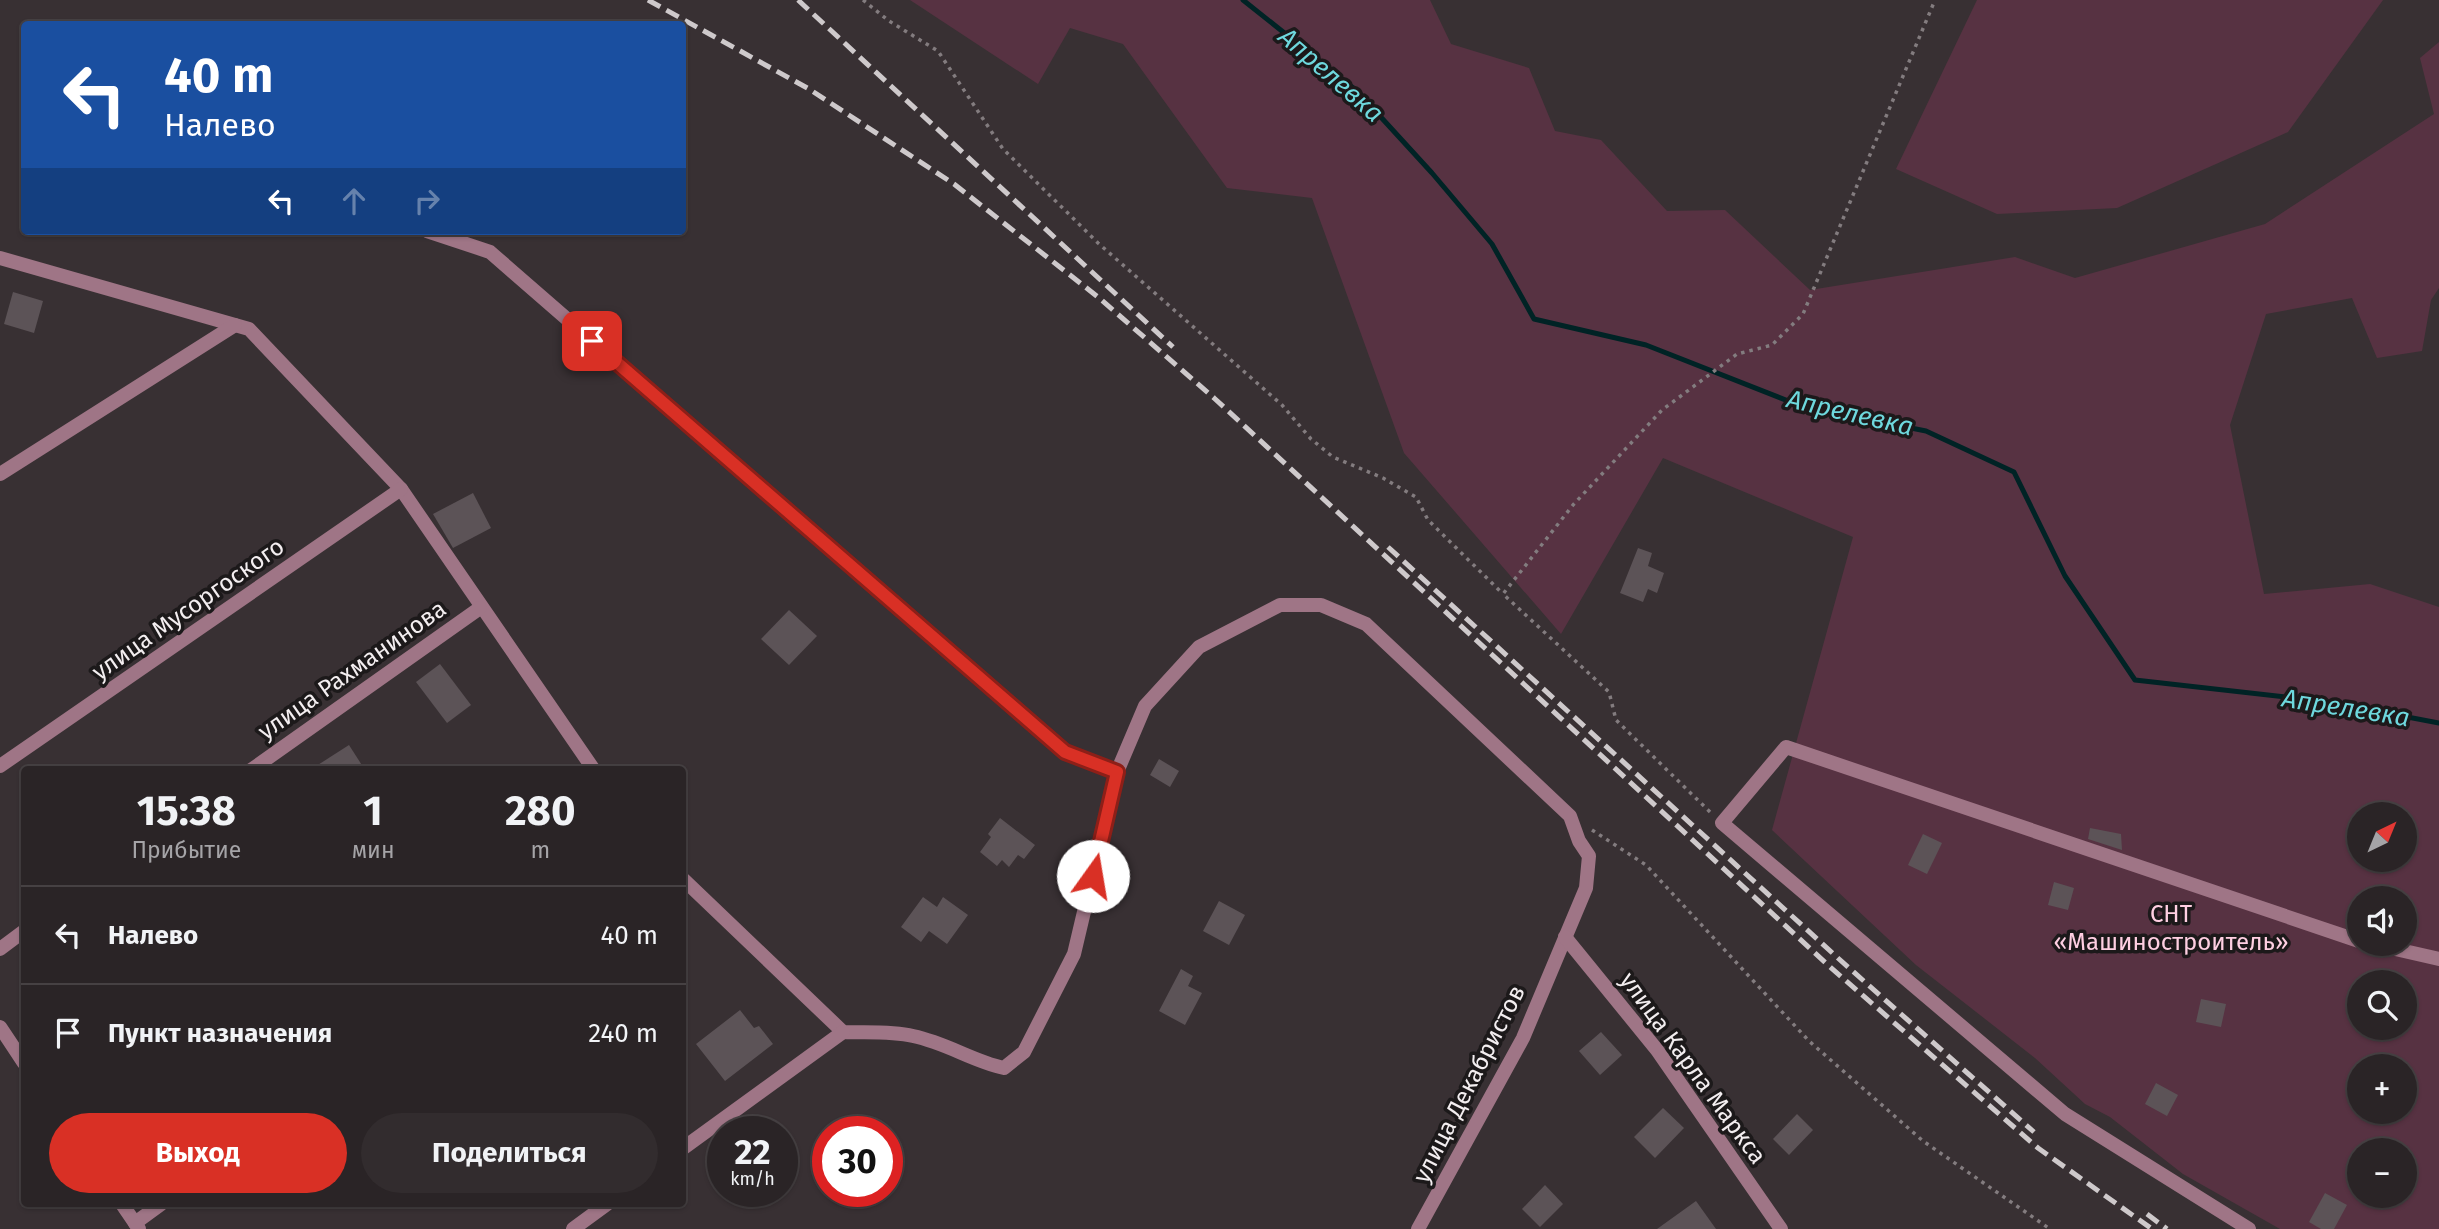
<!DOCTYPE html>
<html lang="ru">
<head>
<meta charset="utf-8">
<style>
  :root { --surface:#2a2426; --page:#322c2e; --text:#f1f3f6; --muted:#a5a4a7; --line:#464143; --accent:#d93025 }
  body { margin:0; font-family:"Fira Sans",sans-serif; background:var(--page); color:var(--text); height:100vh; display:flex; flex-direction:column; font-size:26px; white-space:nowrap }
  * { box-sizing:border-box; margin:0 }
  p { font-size:23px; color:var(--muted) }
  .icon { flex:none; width:38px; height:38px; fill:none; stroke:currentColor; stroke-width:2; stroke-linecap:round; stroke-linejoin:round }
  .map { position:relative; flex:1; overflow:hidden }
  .details { position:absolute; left:21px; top:766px; width:665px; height:441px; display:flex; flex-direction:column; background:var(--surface); border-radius:7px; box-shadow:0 2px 5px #0004,0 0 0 2px var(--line) }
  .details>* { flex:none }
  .hud { position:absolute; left:21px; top:21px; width:665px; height:214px; border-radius:7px; box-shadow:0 2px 5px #0004,0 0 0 2px var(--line); background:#1a4fa0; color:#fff; overflow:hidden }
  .needle { width:46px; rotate:43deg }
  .controls { position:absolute; left:2347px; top:802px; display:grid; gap:14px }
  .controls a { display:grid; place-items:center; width:70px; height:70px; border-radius:50%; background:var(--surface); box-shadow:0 2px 5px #0004,0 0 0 2px var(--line); font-size:35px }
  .speed { position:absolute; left:707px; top:1116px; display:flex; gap:14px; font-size:35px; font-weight:700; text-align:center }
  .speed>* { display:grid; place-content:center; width:91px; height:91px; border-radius:50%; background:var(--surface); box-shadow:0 2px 5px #0004,0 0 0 2px var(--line); line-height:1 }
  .speed small { font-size:18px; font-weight:400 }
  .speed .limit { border:10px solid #d22; background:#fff; color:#111 }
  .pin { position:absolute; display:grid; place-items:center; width:60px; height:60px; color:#fff; margin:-30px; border-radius:14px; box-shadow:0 4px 10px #0006 }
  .me { position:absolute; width:77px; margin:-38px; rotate:13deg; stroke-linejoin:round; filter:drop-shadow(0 0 5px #0008) }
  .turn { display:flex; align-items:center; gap:24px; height:147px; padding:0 28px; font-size:32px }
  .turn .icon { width:91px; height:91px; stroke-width:2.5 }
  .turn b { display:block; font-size:49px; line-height:60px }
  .lanes { display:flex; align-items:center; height:66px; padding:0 28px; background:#0003; justify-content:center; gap:35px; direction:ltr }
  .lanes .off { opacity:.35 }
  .eta { display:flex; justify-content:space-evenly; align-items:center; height:119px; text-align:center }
  .eta b { font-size:42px; font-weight:700; line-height:49px }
  .cta { display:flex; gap:14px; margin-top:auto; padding:14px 28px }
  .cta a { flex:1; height:80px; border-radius:42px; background:var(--accent); color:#fff; font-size:28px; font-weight:700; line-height:80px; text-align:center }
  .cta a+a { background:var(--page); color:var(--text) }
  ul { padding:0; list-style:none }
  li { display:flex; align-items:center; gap:21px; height:98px; padding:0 28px; border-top:2px solid var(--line) }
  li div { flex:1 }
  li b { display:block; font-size:26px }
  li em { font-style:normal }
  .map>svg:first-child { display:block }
  .green { fill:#573242; fill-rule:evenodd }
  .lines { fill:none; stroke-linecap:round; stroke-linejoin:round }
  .stream { stroke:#002325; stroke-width:5 }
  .building { fill:#5c5357 }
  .path { stroke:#837c7f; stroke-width:3.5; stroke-dasharray:3.5 5; stroke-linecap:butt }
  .minor { stroke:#9f7586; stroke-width:14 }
  .rail { stroke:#cec9cb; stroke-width:5; stroke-dasharray:14 7; stroke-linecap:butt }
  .route-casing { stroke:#8d1f18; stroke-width:18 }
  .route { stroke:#d93025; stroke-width:12 }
  .labels { text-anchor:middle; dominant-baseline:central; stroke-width:7; stroke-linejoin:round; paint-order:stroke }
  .street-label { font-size:24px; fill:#f3eef0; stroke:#1c191a }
  .park-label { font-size:24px; fill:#ffcfe2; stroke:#1c191a }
  .water-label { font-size:26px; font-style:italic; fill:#6ed8dd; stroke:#1c191a }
</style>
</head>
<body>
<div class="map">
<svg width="2439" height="1229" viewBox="0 0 2439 1229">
  <rect width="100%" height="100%" fill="#383033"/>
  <g class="green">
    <path d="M 910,0 L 1430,0 L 1451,44 L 1529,68 L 1555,131 L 1601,140 L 1667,211 L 1725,210 L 1810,290 L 2015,257 L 2075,278 L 2265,224 L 2434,114 L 2420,58 L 2439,42 L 2439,288 L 2431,300 L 2422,351 L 2377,358 L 2352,298 L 2266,314 L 2230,425 L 2264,594 L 2370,584 L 2439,607 L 2439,1229 L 2280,1229 L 2183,1174 L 2110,1117 L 2085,1104 L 2035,1058 L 1916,965 L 1772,830 L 1853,537 L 1663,458 L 1561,634 L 1404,453 L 1312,198 L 1227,188 L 1123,44 L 1070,28 L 1038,84 ZM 2359,814 L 2404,814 L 2404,859 L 2359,859 ZM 2359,898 L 2404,898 L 2404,943 L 2359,943 ZM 2359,982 L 2404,982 L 2404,1027 L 2359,1027 ZM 2359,1066 L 2404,1066 L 2404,1111 L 2359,1111 ZM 2359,1150 L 2404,1150 L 2404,1195 L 2359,1195 Z"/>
    <path d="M 1977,0 L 2383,0 L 2288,132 L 2117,208 L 1997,214 L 1896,169 Z"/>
  </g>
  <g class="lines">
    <path class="stream" d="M 1243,0 L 1357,91 L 1432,173 L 1492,244 L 1534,319 L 1646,345 L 1801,406 L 1926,431 L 2014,472 L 2065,576 L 2135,680 L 2329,702 L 2439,723"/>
  </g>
  <g class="building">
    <path d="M 13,292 L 43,301 L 34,333 L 4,324 Z"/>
    <path d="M 473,493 L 491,528 L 453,548 L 433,514 Z"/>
    <path d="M 1638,548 L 1652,553 L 1648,566 L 1664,573 L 1657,593 L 1648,589 L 1643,602 L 1620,593 Z"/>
    <path d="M 789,610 L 817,636 L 789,665 L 761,639 Z"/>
    <path d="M 440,664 L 471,705 L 447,723 L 416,682 Z"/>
    <path d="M 349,745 L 365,770 L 310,770 Z"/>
    <path d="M 1159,759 L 1179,771 L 1170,787 L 1150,775 Z"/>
    <path d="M 1000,818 L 1035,845 L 1024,859 L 1018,855 L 1009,867 L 1002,860 L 997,866 L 980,852 L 991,837 L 988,834 Z"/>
    <path d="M 2090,828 L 2121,834 L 2122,850 L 2088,839 Z"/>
    <path d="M 1923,834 L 1942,843 L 1927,874 L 1908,865 Z"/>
    <path d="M 2054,882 L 2074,888 L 2068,910 L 2048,905 Z"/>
    <path d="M 923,897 L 937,907 L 943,897 L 968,915 L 947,944 L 929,931 L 921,942 L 901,927 Z"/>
    <path d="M 1219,901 L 1245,915 L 1229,945 L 1203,931 Z"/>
    <path d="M 1181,969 L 1193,976 L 1188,986 L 1202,993 L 1185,1025 L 1159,1011 Z"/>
    <path d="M 2201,999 L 2226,1004 L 2221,1027 L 2196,1022 Z"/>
    <path d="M 740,1010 L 754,1028 L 759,1026 L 773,1044 L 725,1081 L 696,1044 Z"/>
    <path d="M 1601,1032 L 1622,1055 L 1600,1075 L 1579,1051 Z"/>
    <path d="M 2156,1083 L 2178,1095 L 2167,1116 L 2145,1104 Z"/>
    <path d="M 1663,1108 L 1684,1128 L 1655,1158 L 1634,1137 Z"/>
    <path d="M 1797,1114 L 1813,1130 L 1789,1155 L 1773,1139 Z"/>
    <path d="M 1545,1185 L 1563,1204 L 1540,1227 L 1522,1209 Z"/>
    <path d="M 2325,1193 L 2347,1205 L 2334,1229 L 2321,1229 L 2309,1222 Z"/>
    <path d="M 1696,1201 L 1716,1229 L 1657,1229 Z"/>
  </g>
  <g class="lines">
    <g class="path">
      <path d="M 863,0 L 889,21 L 938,51 L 1003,149 L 1098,243 L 1282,405 L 1311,439 L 1333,457 L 1383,478 L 1416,497 L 1428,520 L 1503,594"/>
      <path d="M 1710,812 L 1616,720 L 1609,692 L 1503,594 L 1573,505 L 1662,410 L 1737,354 L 1772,345 L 1803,314 L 1935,0"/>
      <path d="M 1592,830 L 1646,865 L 1809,1041 L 1923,1141 L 2050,1229"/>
    </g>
    <g class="minor">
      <path d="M 427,231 L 490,252 L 1065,752 L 1117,772"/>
      <path d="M 0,258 L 249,329 L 401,489 L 594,770"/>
      <path d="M 0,474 L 235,325"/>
      <path d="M 0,766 L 401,489"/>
      <path d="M 251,770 L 480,608"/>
      <path d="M 682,878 L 843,1032 C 866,1033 891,1031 913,1036 C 947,1043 972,1061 1004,1068 L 1024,1052 L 1074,954 L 1117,772 L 1145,706 L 1199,647 L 1280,605 L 1321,605 L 1366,624 L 1570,816 L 1579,841 L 1589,856 L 1586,888 L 1523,1038 L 1418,1229"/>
      <path d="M 1565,937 L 1657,1050 L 1781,1229"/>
      <path d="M 2369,943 L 2439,959"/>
      <path d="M 0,949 L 24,931"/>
      <path d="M 0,1027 L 24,1063"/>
      <path d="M 682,1149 L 843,1032"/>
      <path d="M 122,1204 L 139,1229"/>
      <path d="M 135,1223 L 161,1204"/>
      <path d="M 573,1229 L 607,1204"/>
      <path d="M 2249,1229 L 2065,1114 L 1722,823 L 1786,747 L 2359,941"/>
    </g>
    <g class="rail">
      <path d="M 648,0 L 809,89 L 954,184 L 1098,297 L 1214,398 L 1829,966 L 2038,1148 L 2152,1229"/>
      <path d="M 798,0 L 1173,347"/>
      <path d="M 1388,547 L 1839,959 L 2034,1132"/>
      <path d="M 2147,1214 L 2167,1229"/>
    </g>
  </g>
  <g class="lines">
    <defs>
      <path id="route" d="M 592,341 L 1065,752 L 1117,772 L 1093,876"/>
    </defs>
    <use href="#route" class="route-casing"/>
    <use href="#route" class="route"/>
  </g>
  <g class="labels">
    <g class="street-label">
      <text transform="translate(188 609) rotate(-35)">улица Мусоргоского</text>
      <text transform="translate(352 670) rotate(-35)">улица Рахманинова</text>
      <text transform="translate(1693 1068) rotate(54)">улица Карла Маркса</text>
      <text transform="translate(1469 1084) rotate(-63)">улица Декабристов</text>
    </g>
    <g class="park-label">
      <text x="2171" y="914">СНТ<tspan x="2171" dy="28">«Машиностроитель»</tspan></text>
    </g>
    <g class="water-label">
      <text transform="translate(1331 75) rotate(41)">Апрелевка</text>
      <text transform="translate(1850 413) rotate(13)">Апрелевка</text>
      <text transform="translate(2346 708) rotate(9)">Апрелевка</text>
    </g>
  </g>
</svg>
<div class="controls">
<a><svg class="needle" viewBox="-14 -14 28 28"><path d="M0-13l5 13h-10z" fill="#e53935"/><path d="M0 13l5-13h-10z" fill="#a5a4a7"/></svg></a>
<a><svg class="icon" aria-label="sound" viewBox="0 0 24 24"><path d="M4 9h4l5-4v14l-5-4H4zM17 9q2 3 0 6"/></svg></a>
<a><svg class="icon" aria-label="search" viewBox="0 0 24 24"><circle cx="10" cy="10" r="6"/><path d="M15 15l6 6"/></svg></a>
<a>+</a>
<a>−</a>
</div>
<div class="speed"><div>22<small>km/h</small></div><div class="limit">30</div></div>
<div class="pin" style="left:592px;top:341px;background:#d93025"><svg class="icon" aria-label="arrive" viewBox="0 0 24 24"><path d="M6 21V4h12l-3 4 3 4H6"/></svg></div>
<svg class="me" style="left:1093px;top:876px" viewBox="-20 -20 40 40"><circle r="19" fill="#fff"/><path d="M0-13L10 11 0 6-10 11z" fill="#d93025"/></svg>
<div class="hud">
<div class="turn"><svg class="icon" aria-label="left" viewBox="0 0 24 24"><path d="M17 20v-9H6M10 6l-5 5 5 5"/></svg><div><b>40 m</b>Налево</div></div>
<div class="lanes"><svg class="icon" aria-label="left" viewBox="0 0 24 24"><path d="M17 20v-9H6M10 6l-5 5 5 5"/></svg><svg class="icon off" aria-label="ahead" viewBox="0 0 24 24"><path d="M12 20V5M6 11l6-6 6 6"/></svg><svg class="icon off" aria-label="right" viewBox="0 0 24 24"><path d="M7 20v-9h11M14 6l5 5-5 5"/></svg></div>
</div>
<section class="details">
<div class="eta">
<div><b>15:38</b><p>Прибытие</p></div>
<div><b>1</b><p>мин</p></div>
<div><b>280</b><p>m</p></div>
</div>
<ul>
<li><svg class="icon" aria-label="left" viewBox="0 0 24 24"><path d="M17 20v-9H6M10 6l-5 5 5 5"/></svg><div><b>Налево</b></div><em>40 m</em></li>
<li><svg class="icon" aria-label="arrive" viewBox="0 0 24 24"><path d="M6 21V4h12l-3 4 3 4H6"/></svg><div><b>Пункт назначения</b></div><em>240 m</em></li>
</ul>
<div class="cta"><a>Выход</a><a>Поделиться</a></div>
</section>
</div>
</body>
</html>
